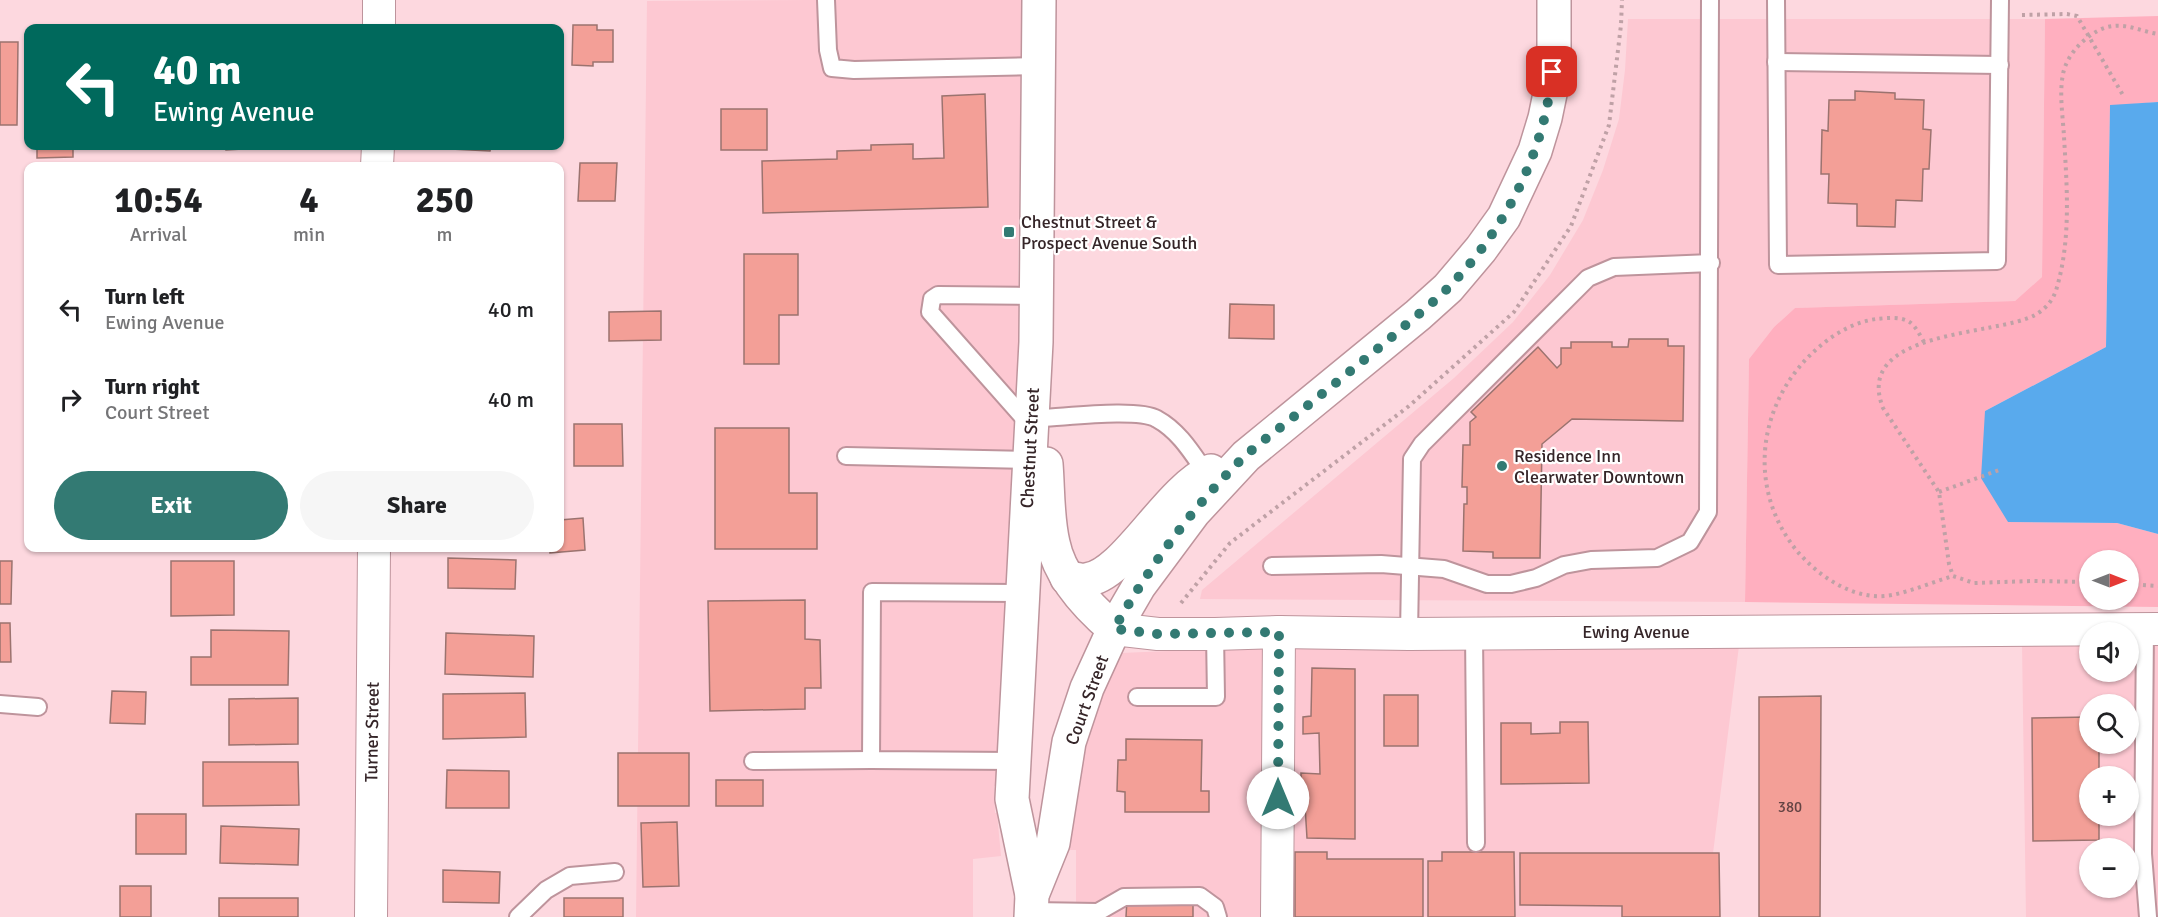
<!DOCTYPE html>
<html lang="en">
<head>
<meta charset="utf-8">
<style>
  :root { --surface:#fff; --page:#f6f6f6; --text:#202124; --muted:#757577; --accent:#337a73 }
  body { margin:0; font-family:Signika,sans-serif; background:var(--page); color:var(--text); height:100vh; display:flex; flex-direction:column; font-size:22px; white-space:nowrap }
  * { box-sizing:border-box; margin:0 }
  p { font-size:20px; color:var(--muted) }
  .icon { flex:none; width:33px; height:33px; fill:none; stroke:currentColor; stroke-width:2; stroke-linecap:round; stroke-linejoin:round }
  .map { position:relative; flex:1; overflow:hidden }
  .panel { position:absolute; left:24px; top:162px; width:540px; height:390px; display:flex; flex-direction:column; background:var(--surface); border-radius:12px; box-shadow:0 2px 4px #0004 }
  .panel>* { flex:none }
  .top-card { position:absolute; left:24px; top:24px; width:540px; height:126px; border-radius:12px; box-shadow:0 2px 4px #0004; background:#00695c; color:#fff; overflow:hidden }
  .needle { width:39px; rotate:90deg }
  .controls { position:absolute; left:2079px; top:550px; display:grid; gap:12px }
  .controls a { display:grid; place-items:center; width:60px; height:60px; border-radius:50%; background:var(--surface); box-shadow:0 2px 4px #0004; font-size:30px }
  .pin { position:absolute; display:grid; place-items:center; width:51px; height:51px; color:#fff; margin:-26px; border-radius:12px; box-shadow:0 3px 9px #0006 }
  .me { position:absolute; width:66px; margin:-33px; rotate:0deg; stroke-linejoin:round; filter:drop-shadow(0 0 4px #0008) }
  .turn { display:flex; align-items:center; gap:21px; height:126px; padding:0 30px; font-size:27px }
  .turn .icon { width:78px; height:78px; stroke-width:2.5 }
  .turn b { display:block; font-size:42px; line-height:51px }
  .eta { display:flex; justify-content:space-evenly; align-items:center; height:102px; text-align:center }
  .eta b { font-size:36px; font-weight:700; line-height:42px }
  .primary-button { display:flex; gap:12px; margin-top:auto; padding:12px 30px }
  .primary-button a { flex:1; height:69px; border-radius:36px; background:var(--accent); color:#fff; font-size:24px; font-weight:700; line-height:69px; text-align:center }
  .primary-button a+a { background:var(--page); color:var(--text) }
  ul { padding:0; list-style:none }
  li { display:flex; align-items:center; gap:18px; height:90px; padding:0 30px }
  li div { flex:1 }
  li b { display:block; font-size:22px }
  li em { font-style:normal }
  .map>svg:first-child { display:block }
  .built { fill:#fdc8d2; fill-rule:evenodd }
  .green { fill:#ffafbf; fill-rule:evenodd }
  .water { fill:#59aaed }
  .building { fill:#f39f97; stroke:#9b736f; stroke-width:1.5 }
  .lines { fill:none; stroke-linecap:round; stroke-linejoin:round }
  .lane-casing { stroke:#be949c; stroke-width:20 }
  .street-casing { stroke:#be949c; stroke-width:34 }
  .primary-casing { stroke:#be949c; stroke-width:36 }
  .path { stroke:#bfa1a6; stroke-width:4; stroke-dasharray:3 4.5; stroke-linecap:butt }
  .lane { stroke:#fff; stroke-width:16 }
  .street { stroke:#fff; stroke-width:32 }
  .primary { stroke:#fff; stroke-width:33 }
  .route { stroke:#337a73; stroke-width:10; stroke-dasharray:0 18 }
  .poi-dot { fill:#337a73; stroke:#fff; stroke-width:2 }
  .labels { text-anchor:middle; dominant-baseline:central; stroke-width:4.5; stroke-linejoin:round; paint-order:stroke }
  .number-label { font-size:15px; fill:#644444 }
  .poi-label { font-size:18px; fill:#352528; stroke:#fff; text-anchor:start }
  .street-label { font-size:18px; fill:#352528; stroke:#fff }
</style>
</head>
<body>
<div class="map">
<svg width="2158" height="917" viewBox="0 0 2158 917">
  <rect width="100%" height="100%" fill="#fdd8df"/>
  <g class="built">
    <path d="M 810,0 L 1022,0 L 1018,270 L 1019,342 L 996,786 L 994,786 L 995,813 L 997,813 L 1001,856 L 973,859 L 973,917 L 636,917 L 647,1 Z"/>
    <path d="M 1628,19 L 2045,19 L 2042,277 L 2015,301 L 1795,308 L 1774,327 L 1749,359 L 1745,602 L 1200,599 L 1202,590 L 1454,378 L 1513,322 L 1550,275 L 1583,220 L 1603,170 L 1619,119 L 1625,70 Z"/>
    <path d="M 2022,644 L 2089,644 L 2090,672 L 2128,672 L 2129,644 L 2158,644 L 2158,917 L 2026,917 ZM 2090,705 L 2128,705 L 2128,744 L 2090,744 ZM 2090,777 L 2128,777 L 2128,816 L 2090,816 ZM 2090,849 L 2128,849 L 2128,888 L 2090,888 Z"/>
    <path d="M 1739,646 L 1711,869 L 1713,917 L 1294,917 L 1296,647 Z"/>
    <path d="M 1262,647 L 1260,917 L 1076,917 L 1076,850 L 1067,850 L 1085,745 L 1103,693 L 1121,653 Z"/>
  </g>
  <path class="green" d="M 2158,16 L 2158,102 L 2110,106 L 2106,347 L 1985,411 L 2008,522 L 2117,523 L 2158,534 L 2158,607 L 1745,602 L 1749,359 L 1774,327 L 1795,308 L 2015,301 L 2042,277 L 2045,19 ZM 2090,561 L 2128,561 L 2128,600 L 2090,600 Z"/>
  <path class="water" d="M 2158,102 L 2158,534 L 2117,523 L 2008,522 L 1981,478 L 1985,411 L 2106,347 L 2110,105 Z"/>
  <g class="building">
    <path d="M 573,25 L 597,25 L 597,30 L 613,30 L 613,62 L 593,62 L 593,66 L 572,65 Z"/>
    <path d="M 0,42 L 18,42 L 17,125 L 0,125 Z"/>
    <path d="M 1855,91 L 1895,93 L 1895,99 L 1924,100 L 1923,129 L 1931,130 L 1929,169 L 1923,169 L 1922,201 L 1896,200 L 1895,227 L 1857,226 L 1857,204 L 1828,203 L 1829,174 L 1821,174 L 1822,130 L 1828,131 L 1829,100 L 1855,100 Z"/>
    <path d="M 985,94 L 988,207 L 763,213 L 762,161 L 837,159 L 837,151 L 871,150 L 871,145 L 913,144 L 913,159 L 944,158 L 942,96 Z"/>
    <rect x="721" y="109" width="46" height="41"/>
    <path d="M 37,146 L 73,146 L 73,157 L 37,158 Z"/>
    <path d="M 226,146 L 291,146 L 226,150 Z"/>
    <path d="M 451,146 L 491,146 L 490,151 L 451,149 Z"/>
    <path d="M 580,163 L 617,163 L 615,201 L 578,201 Z"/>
    <path d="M 744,254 L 798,254 L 798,315 L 779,315 L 779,364 L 744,364 Z"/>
    <path d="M 1230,304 L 1274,305 L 1274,339 L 1229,338 Z"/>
    <path d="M 661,311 L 661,340 L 609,341 L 609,312 Z"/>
    <path d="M 1629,339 L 1668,339 L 1668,346 L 1684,346 L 1683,421 L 1572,419 L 1542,444 L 1540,558 L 1493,558 L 1493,552 L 1463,551 L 1464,504 L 1467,504 L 1467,487 L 1462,487 L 1463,445 L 1470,445 L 1470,422 L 1476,417 L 1471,412 L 1538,347 L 1557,368 L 1561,364 L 1561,348 L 1571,348 L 1571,342 L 1612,342 L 1612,347 L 1628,347 Z"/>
    <path d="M 574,424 L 622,424 L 623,466 L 574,466 Z"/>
    <path d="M 715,428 L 789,428 L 789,493 L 817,493 L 817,549 L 715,549 Z"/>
    <path d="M 583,518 L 585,550 L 550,553 L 550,548 L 560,548 L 560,520 Z"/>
    <path d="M 448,558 L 516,560 L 515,589 L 448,588 Z"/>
    <path d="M 0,561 L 12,561 L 11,604 L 0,604 Z"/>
    <path d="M 171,561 L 234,561 L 234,615 L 171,616 Z"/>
    <path d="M 805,600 L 805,639 L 820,640 L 821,688 L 805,688 L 805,709 L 710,711 L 708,601 Z"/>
    <path d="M 0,623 L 10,623 L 11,662 L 0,662 Z"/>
    <path d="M 211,630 L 289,631 L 288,685 L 191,685 L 191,657 L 211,657 Z"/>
    <path d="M 446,633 L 534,636 L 533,677 L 445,674 Z"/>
    <path d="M 1312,668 L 1355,669 L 1355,839 L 1307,838 L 1304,789 L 1301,792 L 1301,773 L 1320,774 L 1319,733 L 1303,734 L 1303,717 L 1311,716 Z"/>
    <path d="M 112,691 L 146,692 L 145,724 L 110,723 Z"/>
    <path d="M 525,693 L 526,737 L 443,739 L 443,694 Z"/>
    <rect x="1384" y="695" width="34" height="51"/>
    <path d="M 1821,696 L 1820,917 L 1759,917 L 1759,697 Z"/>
    <path d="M 298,698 L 298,744 L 229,745 L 229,699 Z"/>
    <path d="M 2090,717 L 2090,744 L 2099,744 L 2099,777 L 2090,777 L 2090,816 L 2099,816 L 2099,840 L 2033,841 L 2032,718 Z"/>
    <path d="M 1560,722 L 1588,722 L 1589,783 L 1501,784 L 1501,723 L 1531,723 L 1531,734 L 1560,733 Z"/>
    <path d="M 1126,739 L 1202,740 L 1201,791 L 1209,791 L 1209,812 L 1125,812 L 1125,792 L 1117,791 L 1118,760 L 1126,760 Z"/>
    <rect x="618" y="753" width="71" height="53"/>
    <path d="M 203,762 L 298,762 L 299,805 L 203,806 Z"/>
    <path d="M 447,770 L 509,771 L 509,808 L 446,808 Z"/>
    <rect x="716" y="780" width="47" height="26"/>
    <rect x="136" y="814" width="50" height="40"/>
    <path d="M 677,822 L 679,886 L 643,887 L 641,823 Z"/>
    <path d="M 221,826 L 299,829 L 298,865 L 220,863 Z"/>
    <path d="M 1295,852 L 1327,852 L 1327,859 L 1423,859 L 1423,917 L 1295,917 Z"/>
    <path d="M 1442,852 L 1514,852 L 1515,917 L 1428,917 L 1428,861 L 1442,861 Z"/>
    <path d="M 1520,853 L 1719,853 L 1720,917 L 1622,917 L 1622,906 L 1520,905 Z"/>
    <path d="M 443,870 L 500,872 L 499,903 L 443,902 Z"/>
    <rect x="120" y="886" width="31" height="31"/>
    <rect x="219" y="898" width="79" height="19"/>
    <rect x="564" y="898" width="59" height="19"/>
    <path d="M 1127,899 L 1193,900 L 1193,917 L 1126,917 Z"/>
  </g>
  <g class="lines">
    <defs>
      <g id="lane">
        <path d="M 826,0 L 828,50 L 832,68 L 854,70 L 1038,66"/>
        <path d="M 1776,0 L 1778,265 L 1997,261 L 2000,0"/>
        <path d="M 1776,62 L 2000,65"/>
        <path d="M 1042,418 C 1067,417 1138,408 1157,419 C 1179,431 1192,453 1206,473"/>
        <path d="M 1031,426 L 930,312 L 932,299 L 938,295 L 1035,296"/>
        <path d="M 846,456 L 1029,460"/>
        <path d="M 1272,566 L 1381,564 L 1444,569 L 1487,584 L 1511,584 L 1536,578 L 1564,565 L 1591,560 L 1657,558 L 1690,542 L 1708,512 L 1710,0"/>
        <path d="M 2145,629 L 2143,854 L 2148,917"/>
        <path d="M 1474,633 L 1476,843"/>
        <path d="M 1409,634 L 1412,459 L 1422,444 L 1588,278 L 1614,267 L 1711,263"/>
        <path d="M 1137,697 L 1216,697 L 1215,634"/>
        <path d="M 0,704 L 38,707"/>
        <path d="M 753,761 L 871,760"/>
        <path d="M 1014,761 L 871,760 L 872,592 L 1023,593"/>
        <path d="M 1031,911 L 1098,912 L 1124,897 L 1200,896 L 1215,907 L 1218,917"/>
        <path d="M 518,917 L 546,890 L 570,876 L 615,872"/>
      </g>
      <g id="street">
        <path d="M 379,28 L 379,0"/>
        <path d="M 377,166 L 378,146"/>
        <path d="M 1114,629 L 1158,634 L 1215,634 L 1279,632 L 1409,634 L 2158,629"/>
        <path d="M 371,917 L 374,548"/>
        <path d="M 1277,917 L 1279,632"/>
      </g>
      <g id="primary">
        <path d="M 1046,464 C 1048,489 1047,518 1053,543 C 1060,578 1088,607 1114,629"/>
        <path d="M 1067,578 C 1073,578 1080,581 1086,580 C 1125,576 1167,490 1211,471"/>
        <path d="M 1032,895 L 1012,799 L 1036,342 L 1039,0"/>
        <path d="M 1031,917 L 1032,895 L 1053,843 L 1069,742 L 1087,688 L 1114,629 L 1139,586 L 1194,512 L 1246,456 L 1418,315 L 1448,288 L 1481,249 L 1504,217 L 1535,151 L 1545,118 L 1551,89 L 1554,55 L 1554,0"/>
      </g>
    </defs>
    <use href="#lane" class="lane-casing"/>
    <use href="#street" class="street-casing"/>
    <use href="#primary" class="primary-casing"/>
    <g class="path">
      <path d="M 2022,15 L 2067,14 L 2077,16 L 2124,97"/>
      <path d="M 1924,342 C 1921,337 1916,327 1911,323 C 1902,316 1886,318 1876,319 C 1855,322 1835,333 1819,347 C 1758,399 1745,487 1797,551 C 1819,577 1856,602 1892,595 C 1912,591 1933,582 1953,576"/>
      <path d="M 1939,492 L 2002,469"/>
      <path d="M 2090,582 L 2033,581 L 1974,583 L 1953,576 L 1949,564 L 1939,492 L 1883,408 C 1852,329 1997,336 2035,315 C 2046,309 2054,299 2057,287 C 2071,239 2067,187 2064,137 C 2063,117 2059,94 2063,74 C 2067,52 2092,28 2113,26 C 2128,24 2144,32 2158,34"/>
      <path d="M 2128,584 L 2158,586"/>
      <path d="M 1181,603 L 1230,543 L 1409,406 L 1514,312 L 1571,226 L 1609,125 L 1621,25 L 1622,0"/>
    </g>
    <use href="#lane" class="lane"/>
    <use href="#street" class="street"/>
    <use href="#primary" class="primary"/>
  </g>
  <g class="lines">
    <path class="route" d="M 1278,798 L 1279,632 L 1158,634 L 1114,629 C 1150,566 1193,506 1245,456 C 1263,440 1283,426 1302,410 C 1332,386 1363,361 1393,336 C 1411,320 1431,305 1448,288 C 1504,231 1545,153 1552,72"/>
  </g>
  <g class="poi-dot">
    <rect x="1003" y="226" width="12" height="12" rx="3"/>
    <circle cx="1502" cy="466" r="6"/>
  </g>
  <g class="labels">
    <g class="number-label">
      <text x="1790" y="807">380</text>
    </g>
    <g class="poi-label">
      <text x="1021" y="222">Chestnut Street &amp;<tspan x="1021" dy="21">Prospect Avenue South</tspan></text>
      <text x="1514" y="456">Residence Inn<tspan x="1514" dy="21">Clearwater Downtown</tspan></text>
    </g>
    <g class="street-label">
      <text transform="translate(1030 448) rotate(-87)">Chestnut Street</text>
      <text x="1636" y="632">Ewing Avenue</text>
      <text transform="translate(1087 700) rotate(-70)">Court Street</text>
      <text transform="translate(372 732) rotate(-89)">Turner Street</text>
    </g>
  </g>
</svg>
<div class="controls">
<a><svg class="needle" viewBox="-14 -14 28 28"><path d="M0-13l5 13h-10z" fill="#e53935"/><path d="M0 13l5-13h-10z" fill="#757577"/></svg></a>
<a><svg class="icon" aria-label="sound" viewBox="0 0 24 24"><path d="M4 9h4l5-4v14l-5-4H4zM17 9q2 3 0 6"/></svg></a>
<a><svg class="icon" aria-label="search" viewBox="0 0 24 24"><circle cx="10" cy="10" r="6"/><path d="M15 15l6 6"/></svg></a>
<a>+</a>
<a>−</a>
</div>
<div class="pin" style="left:1552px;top:72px;background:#d93025"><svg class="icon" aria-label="arrive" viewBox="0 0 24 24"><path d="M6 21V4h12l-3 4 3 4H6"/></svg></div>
<svg class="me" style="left:1278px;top:798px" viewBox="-20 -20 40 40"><circle r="19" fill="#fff"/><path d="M0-13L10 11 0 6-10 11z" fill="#337a73"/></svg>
<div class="top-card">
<div class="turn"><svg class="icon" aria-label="left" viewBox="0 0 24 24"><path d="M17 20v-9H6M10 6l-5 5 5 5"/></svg><div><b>40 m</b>Ewing Avenue</div></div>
</div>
<section class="panel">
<div class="eta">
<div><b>10:54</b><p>Arrival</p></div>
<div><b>4</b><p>min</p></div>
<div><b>250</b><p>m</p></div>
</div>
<ul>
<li><svg class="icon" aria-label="left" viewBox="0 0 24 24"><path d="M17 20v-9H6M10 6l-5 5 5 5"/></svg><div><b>Turn left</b><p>Ewing Avenue</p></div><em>40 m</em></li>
<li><svg class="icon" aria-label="right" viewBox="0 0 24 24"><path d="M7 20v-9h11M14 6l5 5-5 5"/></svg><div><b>Turn right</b><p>Court Street</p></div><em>40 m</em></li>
</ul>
<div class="primary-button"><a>Exit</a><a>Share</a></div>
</section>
</div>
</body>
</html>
